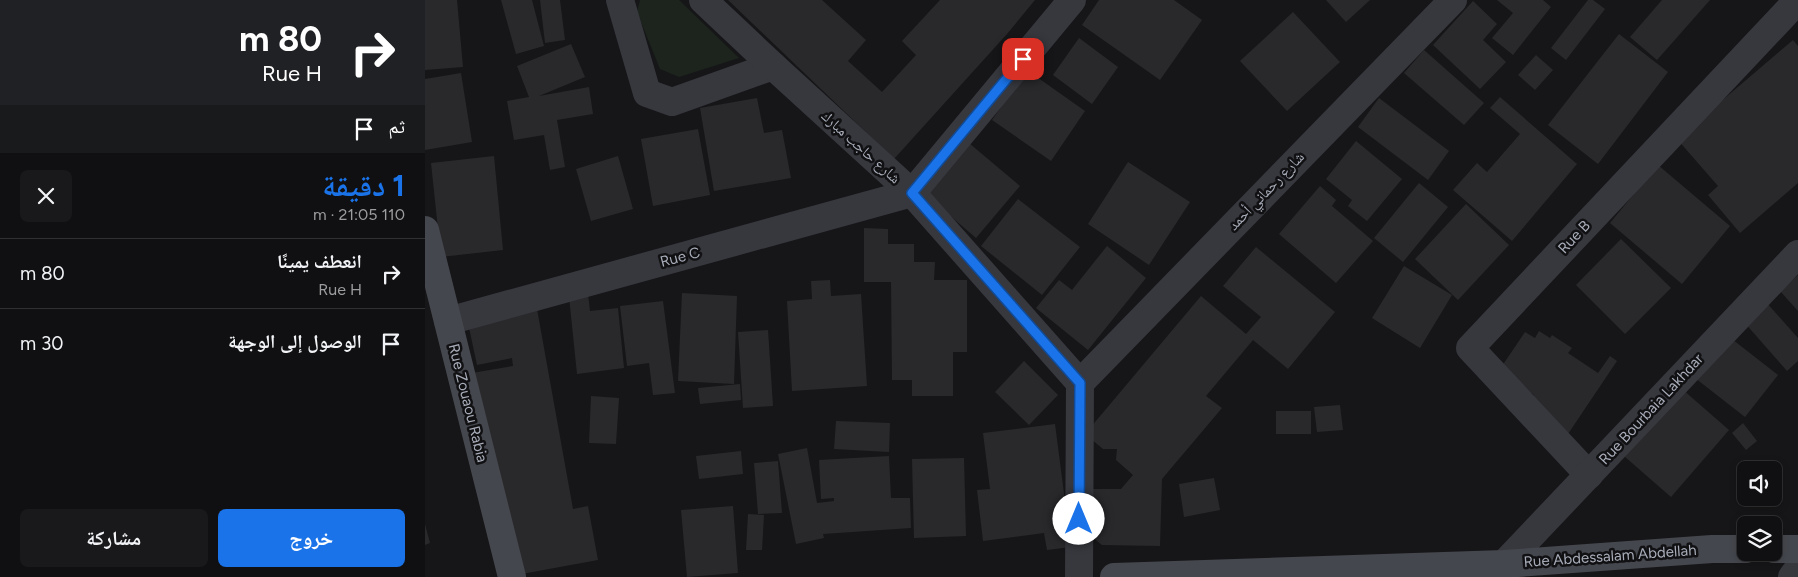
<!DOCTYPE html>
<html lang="ar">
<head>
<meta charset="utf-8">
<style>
  :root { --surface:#101012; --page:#19191b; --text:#f1f3f6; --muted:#9c9d9f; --line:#303032; --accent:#1a73e8 }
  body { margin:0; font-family:Figtree,"Noto Naskh Arabic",sans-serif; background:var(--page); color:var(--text); direction:rtl; height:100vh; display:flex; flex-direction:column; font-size:19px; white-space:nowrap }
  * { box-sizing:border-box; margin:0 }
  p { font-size:16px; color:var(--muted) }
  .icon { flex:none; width:28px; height:28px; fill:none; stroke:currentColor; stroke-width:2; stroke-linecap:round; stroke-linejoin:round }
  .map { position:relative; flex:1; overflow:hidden; direction:ltr }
  .panel { display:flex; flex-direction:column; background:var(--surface); width:425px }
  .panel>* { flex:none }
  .banner { background:#202124; color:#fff; overflow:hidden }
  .controls { position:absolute; left:1312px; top:461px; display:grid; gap:10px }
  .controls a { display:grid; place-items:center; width:45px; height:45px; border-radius:8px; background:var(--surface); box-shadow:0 2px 8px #0003,0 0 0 1px var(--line); font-size:25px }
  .pin { position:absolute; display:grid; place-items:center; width:42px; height:42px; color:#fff; margin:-21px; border-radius:10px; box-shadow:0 2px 8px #0006 }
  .me { position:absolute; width:55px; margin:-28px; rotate:0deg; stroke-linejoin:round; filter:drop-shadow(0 0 4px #0008) }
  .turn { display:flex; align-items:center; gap:18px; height:105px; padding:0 20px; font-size:22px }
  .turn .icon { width:65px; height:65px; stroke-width:2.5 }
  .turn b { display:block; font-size:35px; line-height:42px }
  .then { display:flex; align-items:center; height:48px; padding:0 20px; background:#0003; gap:10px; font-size:19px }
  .round { display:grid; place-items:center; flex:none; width:52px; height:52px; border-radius:8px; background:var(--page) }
  .head { display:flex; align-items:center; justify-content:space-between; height:85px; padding:0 20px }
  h1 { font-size:30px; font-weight:700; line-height:38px; color:var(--accent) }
  .primary-button { display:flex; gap:10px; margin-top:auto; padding:10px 20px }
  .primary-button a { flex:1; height:58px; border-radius:8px; background:var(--accent); color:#fff; font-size:20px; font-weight:700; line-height:58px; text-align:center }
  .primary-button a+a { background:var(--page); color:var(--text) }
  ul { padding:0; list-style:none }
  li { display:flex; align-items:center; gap:15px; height:70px; padding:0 20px; border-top:1px solid var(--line) }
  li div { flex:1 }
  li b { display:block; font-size:19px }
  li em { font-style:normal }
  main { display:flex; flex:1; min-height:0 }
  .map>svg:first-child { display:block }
  .green { fill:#1c241d }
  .building { fill:#29292c }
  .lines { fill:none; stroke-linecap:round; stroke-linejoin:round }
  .street { stroke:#37383e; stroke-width:28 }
  .secondary { stroke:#45474e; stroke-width:28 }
  .route-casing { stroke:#114b97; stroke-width:12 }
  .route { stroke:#1a73e8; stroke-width:9 }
  .labels { text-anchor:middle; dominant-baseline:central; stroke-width:5; stroke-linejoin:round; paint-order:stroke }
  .street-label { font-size:15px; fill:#a8adb9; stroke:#111113 }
</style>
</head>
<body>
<main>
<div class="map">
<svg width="1373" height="577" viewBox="0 0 1373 577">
  <rect width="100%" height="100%" fill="#161618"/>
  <path class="green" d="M 215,0 L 254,0 L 314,58 L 254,77 L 235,69 L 212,12 Z"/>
  <g class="building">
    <path d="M 0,0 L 32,0 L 38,67 L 0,70 Z"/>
    <path d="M 76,0 L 107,0 L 119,46 L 91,54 Z"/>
    <path d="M 115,0 L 135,0 L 140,40 L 120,43 Z"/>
    <path d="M 303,0 L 397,0 L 441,40 L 423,61 L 457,92 L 491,55 L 477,41 L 515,0 L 610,0 L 582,34 L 469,159 Z"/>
    <path d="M 674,0 L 749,0 L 777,20 L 735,80 L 657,25 Z"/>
    <path d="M 901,0 L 945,0 L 921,22 Z"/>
    <path d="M 1072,0 L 1118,0 L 1126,7 L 1088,55 L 1067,38 L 1088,13 Z"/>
    <path d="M 1163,0 L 1168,0 L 1180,9 L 1141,60 L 1126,48 Z"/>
    <path d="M 1237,0 L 1285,0 L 1232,60 L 1205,37 Z"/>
    <path d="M 1048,1 L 1072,24 L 1058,40 L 1081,62 L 1055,89 L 1008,45 Z"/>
    <path d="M 868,12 L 915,62 L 862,111 L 815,61 Z"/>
    <path d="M 1194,34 L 1243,72 L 1173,164 L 1123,125 Z"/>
    <path d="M 654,38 L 693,67 L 667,104 L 628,75 Z"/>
    <path d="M 1368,40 L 1373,46 L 1373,183 L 1315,233 L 1283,195 L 1293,186 L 1252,139 Z"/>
    <path d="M 146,44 L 160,77 L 114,96 L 164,87 L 168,114 L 132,120 L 140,167 L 125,170 L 119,135 L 89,140 L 82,101 L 104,97 L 92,66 Z"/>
    <path d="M 999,50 L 1059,103 L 1039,125 L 979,73 Z"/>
    <path d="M 1111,55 L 1128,70 L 1110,90 L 1093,75 Z"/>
    <path d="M 602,70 L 660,111 L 626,161 L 567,120 Z"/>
    <path d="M 36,73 L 47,142 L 0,150 L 0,79 Z"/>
    <path d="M 1075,97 L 1152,164 L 1087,241 L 1028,190 L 1052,163 L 1062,172 L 1095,134 L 1065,108 Z"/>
    <path d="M 332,98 L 339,133 L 357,130 L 366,178 L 289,191 L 275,108 Z"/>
    <path d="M 954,98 L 1024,151 L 1003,180 L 933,127 Z"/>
    <path d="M 273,129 L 285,195 L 228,206 L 216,139 Z"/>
    <path d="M 931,141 L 977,179 L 942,221 L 923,206 L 927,200 L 901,179 Z"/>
    <path d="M 544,143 L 595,186 L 551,238 L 501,195 Z"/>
    <path d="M 69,156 L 78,250 L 16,257 L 6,163 Z"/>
    <path d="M 193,156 L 208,209 L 166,221 L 151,169 Z"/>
    <path d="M 703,162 L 765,202 L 724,265 L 663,224 Z"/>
    <path d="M 1233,165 L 1305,226 L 1257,284 L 1185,223 Z"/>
    <path d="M 994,183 L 1023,207 L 978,262 L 949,238 Z"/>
    <path d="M 895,186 L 911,200 L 907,206 L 948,241 L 911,283 L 854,234 Z"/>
    <path d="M 593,199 L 655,247 L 617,295 L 556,246 Z"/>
    <path d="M 1041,204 L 1084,245 L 1033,300 L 990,259 Z"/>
    <path d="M 439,228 L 463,229 L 463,244 L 489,244 L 489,262 L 510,262 L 509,280 L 542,280 L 542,352 L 528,352 L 528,396 L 487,396 L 487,380 L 467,380 L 466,282 L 439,282 Z"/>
    <path d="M 1196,239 L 1246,288 L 1200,334 L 1151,285 Z"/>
    <path d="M 682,246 L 721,278 L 663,350 L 611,308 L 634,280 L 647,290 Z"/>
    <path d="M 831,247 L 910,312 L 863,369 L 828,340 L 781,396 L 797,408 L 737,479 L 735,546 L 677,545 L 666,536 L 667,489 L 696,489 L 708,475 L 691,460 L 692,449 L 678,449 L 660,434 L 776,296 L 821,334 L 836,317 L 798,286 Z"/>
    <path d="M 979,266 L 1027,295 L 995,348 L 947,318 Z"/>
    <path d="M 1373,275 L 1373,311 L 1355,291 Z"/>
    <path d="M 405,280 L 406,296 L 436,294 L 442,386 L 367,391 L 362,301 L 387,299 L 386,281 Z"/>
    <path d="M 162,285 L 165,311 L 193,308 L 199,368 L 152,374 L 143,287 Z"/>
    <path d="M 257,293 L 312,296 L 309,384 L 253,381 Z"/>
    <path d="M 238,301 L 250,393 L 228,395 L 224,363 L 202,366 L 195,306 Z"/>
    <path d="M 1341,302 L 1373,338 L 1373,361 L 1362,371 L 1319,322 Z"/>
    <path d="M 112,309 L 148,509 L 163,506 L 173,560 L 86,576 L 47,373 L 88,366 L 87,358 L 52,365 L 43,323 Z"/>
    <path d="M 343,330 L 348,406 L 318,408 L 313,332 Z"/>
    <path d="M 1114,331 L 1125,338 L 1127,335 L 1147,348 L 1143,353 L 1173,373 L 1185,356 L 1192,361 L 1143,434 L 1102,406 L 1109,395 L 1073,372 L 1100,332 L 1110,338 Z"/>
    <path d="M 1303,336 L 1353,375 L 1320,417 L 1270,378 Z"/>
    <path d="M 599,361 L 633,395 L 604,425 L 570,392 Z"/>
    <path d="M 315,384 L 316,400 L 275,404 L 273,388 Z"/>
    <path d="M 1257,389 L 1304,430 L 1246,497 L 1199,456 Z"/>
    <path d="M 166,396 L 194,398 L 191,444 L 164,443 Z"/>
    <path d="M 915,405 L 918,430 L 892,432 L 889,407 Z"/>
    <rect x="851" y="411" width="35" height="23"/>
    <path d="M 411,421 L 465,423 L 464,452 L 409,449 Z"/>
    <path d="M 1318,423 L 1332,441 L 1321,450 L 1307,433 Z"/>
    <path d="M 630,424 L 646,547 L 622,550 L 619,533 L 558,541 L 552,490 L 565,489 L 558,433 Z"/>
    <path d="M 382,448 L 392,503 L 409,501 L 409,498 L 396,499 L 394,460 L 464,456 L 466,498 L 485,498 L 486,528 L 398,534 L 399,538 L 371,544 L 353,454 Z"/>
    <path d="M 316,451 L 318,474 L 274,479 L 271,456 Z"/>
    <path d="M 539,458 L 541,536 L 489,538 L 487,459 Z"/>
    <path d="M 353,461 L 357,513 L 333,514 L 329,463 Z"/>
    <path d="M 789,478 L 795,510 L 759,517 L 754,484 Z"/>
    <path d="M 308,506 L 313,573 L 262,577 L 256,510 Z"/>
    <path d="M 323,514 L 339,515 L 337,550 L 321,550 Z"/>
    <path d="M 0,524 L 5,543 L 0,545 Z"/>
  </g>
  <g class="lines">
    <g class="street">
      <path d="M 195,0 L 222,93 L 247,102 L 348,66"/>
      <path d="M 278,0 L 348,66 L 487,193 L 655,383 L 654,577"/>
      <path d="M 23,321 L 487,193 L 647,0"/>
      <path d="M 655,383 L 1028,0"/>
      <path d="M 1164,475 L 1045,348 L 1373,0"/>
      <path d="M 1079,564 L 1373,254"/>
      <path d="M 1367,577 L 1373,569"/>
    </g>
    <g class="secondary">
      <path d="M 0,230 L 87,577"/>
      <path d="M 1349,549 L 1373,549"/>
      <path d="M 689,577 L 1079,564 L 1287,549 L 1321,549"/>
    </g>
  </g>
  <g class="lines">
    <defs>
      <path id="route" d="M 598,59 L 487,193 L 655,383 L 654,519"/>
    </defs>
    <use href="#route" class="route-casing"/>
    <use href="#route" class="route"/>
  </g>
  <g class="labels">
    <g class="street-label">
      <text transform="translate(436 147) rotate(42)">شارع حاجب مبارك</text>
      <text transform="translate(841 191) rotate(-46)">شارع رحماني أحمد</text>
      <text transform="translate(1149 237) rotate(-47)">Rue B</text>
      <text transform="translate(255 257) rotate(-15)">Rue C</text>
      <text transform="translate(43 403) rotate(76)">Rue Zouaou Rabia</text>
      <text transform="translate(1226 409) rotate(-47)">Rue Bourbaia Lakhdar</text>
      <text transform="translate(1185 556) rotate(-4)">Rue Abdessalam Abdellah</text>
    </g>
  </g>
</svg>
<div class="controls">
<a><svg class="icon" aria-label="sound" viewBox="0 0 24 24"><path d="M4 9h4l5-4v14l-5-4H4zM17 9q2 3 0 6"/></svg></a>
<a><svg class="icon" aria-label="layers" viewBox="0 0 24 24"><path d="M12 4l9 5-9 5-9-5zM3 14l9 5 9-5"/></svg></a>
</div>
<div class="pin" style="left:598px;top:59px;background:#d93025"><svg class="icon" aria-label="arrive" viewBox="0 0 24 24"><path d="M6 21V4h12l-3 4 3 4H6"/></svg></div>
<svg class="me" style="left:654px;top:519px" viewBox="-20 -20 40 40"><circle r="19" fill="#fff"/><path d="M0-13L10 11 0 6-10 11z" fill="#1a73e8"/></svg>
</div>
<section class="panel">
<div class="banner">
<div class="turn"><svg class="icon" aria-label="right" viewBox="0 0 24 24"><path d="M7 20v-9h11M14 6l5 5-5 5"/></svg><div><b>80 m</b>Rue H</div></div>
<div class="then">ثم<svg class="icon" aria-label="arrive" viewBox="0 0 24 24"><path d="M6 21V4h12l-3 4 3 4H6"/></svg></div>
</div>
<div class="head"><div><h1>1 دقيقة</h1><p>110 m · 21:05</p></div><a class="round"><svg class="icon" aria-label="close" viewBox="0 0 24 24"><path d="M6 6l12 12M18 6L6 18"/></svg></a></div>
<ul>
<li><svg class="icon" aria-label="right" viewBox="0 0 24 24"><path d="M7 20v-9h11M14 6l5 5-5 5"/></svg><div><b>انعطف يمينًا</b><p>Rue H</p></div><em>80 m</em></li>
<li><svg class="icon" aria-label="arrive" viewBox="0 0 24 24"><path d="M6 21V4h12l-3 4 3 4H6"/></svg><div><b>الوصول إلى الوجهة</b></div><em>30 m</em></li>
</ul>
<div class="primary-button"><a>خروج</a><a>مشاركة</a></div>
</section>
</main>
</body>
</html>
